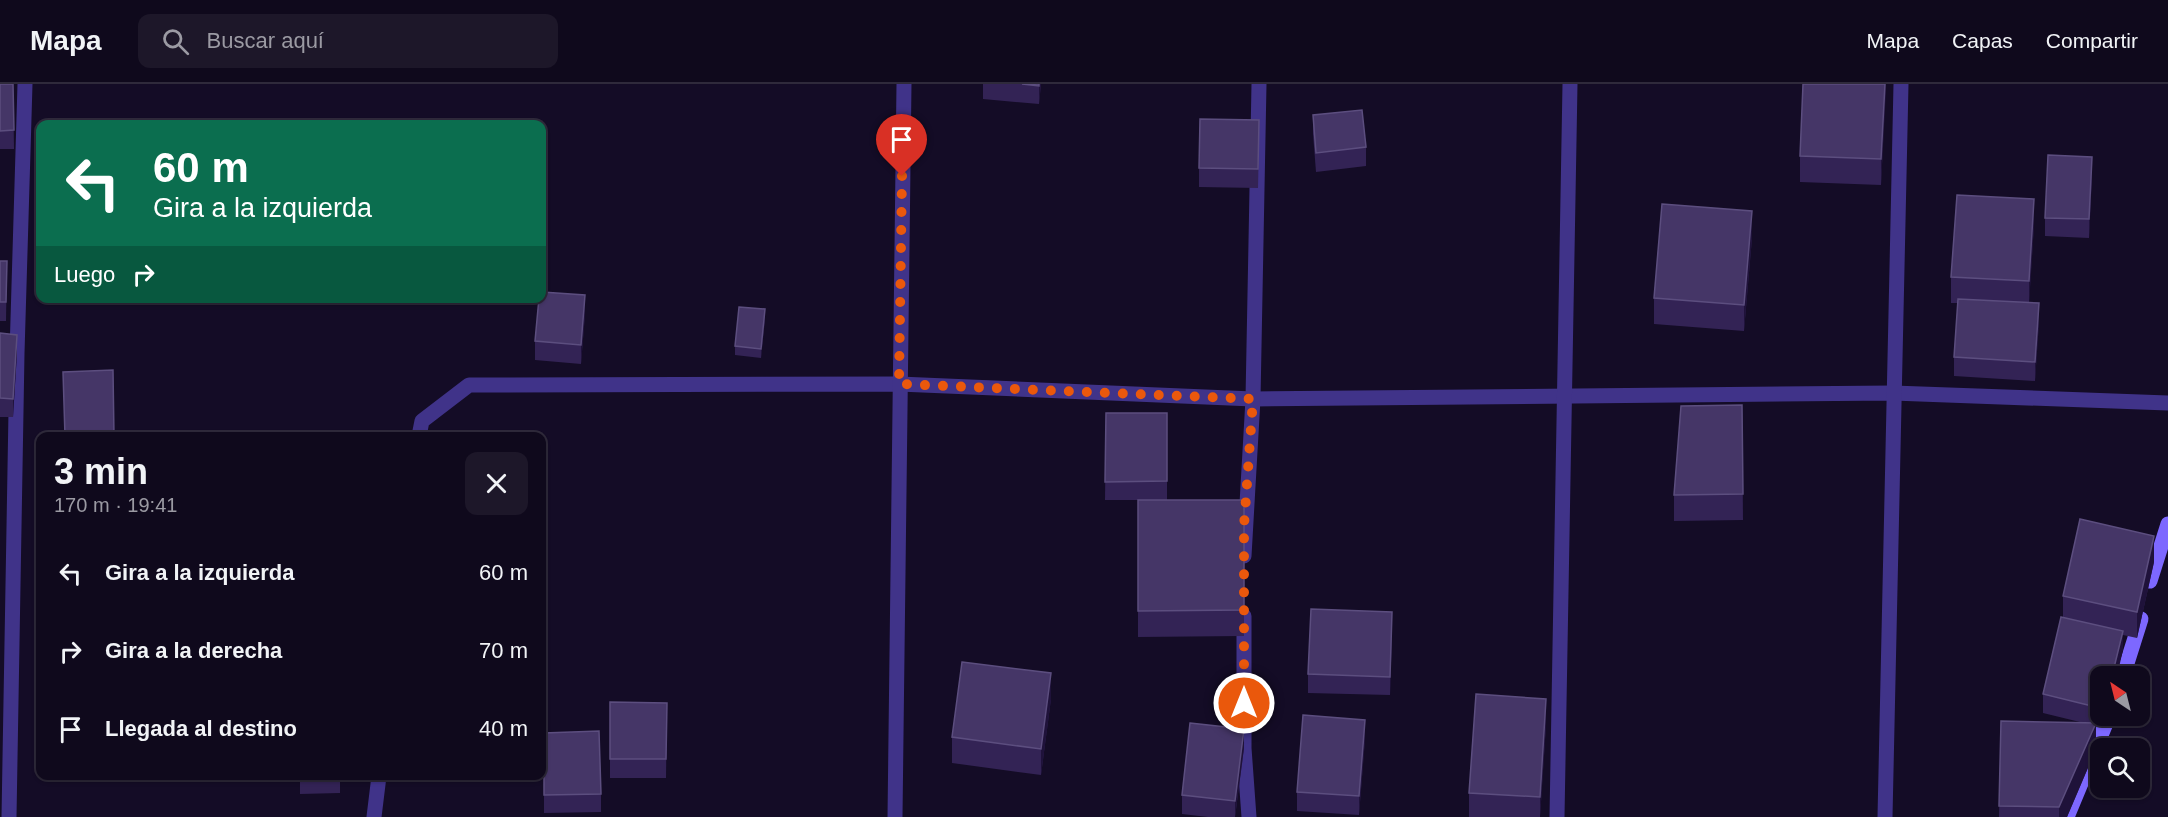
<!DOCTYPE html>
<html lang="es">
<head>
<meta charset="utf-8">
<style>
  :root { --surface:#0f091c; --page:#1d1729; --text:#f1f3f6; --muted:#9b9aa3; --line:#2f2a3b }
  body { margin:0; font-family:Arial,sans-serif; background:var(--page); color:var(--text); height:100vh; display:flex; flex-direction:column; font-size:22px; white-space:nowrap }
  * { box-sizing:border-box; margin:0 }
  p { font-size:20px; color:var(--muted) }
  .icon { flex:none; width:33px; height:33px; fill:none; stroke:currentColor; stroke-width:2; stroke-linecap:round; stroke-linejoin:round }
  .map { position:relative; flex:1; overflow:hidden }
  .details { position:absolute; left:36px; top:348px; width:510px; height:348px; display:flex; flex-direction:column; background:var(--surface); border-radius:12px; box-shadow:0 2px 4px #0004,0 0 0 2px var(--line) }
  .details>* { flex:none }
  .hud { position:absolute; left:36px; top:36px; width:510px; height:183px; border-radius:12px; box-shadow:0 2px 4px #0004,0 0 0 2px var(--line); background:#0b6e4f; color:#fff; overflow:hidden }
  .needle { width:39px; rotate:325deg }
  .fabs { position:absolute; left:2090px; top:582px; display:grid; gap:12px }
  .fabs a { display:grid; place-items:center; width:60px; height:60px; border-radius:12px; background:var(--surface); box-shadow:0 2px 4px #0004,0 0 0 2px var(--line); font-size:30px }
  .pin { position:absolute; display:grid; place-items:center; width:51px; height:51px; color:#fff; margin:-62px -26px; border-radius:50% 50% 50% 0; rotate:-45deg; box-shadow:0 0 6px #0007 }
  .pin .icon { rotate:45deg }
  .me { position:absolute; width:66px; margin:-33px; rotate:0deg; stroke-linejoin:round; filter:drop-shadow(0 0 4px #0008) }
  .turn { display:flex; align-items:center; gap:21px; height:126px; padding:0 18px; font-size:27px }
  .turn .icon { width:78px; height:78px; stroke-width:2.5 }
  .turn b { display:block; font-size:42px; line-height:51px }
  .then { display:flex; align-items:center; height:57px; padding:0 18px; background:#0003; gap:12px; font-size:22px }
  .round { display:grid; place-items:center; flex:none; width:63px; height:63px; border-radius:12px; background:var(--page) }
  .overview { display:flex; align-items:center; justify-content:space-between; height:102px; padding:0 18px }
  h1 { font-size:36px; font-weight:600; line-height:45px }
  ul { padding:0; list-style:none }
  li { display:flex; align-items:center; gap:18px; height:78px; padding:0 18px }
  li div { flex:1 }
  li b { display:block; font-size:22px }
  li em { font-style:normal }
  header { display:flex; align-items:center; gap:36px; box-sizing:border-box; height:84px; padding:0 30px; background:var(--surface); border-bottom:2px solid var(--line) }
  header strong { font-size:28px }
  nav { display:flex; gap:33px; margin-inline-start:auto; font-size:21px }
  .search { width:420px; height:54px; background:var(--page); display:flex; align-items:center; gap:15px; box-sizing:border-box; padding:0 21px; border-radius:12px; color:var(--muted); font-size:22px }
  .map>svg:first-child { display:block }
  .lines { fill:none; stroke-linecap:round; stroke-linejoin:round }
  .street { stroke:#403389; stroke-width:15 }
  .secondary { stroke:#7d68ff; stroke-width:15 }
  .wall { fill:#332355 }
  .shaded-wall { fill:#1f123a }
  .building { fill:#453667; stroke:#5c4e7f; stroke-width:1.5 }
  .route { stroke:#ea580c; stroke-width:10; stroke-dasharray:0 18 }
</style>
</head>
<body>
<header>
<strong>Mapa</strong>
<div class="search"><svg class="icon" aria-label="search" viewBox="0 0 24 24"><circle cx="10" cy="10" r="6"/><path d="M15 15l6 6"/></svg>Buscar aquí</div>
<nav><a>Mapa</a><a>Capas</a><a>Compartir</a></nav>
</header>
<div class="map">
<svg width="2168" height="733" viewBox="0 0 2168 733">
  <rect width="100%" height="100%" fill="#140c26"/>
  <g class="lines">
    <g class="street">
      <path d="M 419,352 L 422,337 L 469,301 L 899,300 L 1253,315 L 1893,309 L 2168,319"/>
      <path d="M 1244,472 L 1253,315 L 1259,0"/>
      <path d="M 1244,532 L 1244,664 L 1249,733"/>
      <path d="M 9,733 L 17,269 L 25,0"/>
      <path d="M 374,733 L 379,692"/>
      <path d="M 895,733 L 904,0"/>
      <path d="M 1557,733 L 1570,0"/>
      <path d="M 1885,733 L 1901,0"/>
    </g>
    <g class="secondary">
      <path d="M 2150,497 L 2168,440"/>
      <path d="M 2123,592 L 2141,535"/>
      <path d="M 2067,733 L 2109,632"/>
    </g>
  </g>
  <g class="wall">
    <path d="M 0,0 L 13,0 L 14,65 L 0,65 Z"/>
    <path d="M 983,0 L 1041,0 L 1039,20 L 983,15 Z"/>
    <path d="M 1886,0 L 1881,101 L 1800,98 L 1800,72 Z"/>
    <path d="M 1313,31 L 1366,63 L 1366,82 L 1316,88 L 1313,50 Z"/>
    <path d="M 1259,55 L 1258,104 L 1199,103 L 1199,84 Z"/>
    <path d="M 2092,92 L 2089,154 L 2045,152 L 2045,134 Z"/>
    <path d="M 2034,141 L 2029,218 L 2039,238 L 2035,297 L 1954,292 L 1954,273 L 1958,219 L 1951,219 L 1951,193 Z"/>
    <path d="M 1752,154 L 1744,247 L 1654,240 L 1654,214 Z"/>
    <path d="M 0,177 L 7,177 L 6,237 L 0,237 Z"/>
    <path d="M 585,230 L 581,280 L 535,276 L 535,257 Z"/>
    <path d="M 765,235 L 761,274 L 735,271 L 735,262 Z"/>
    <path d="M 0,249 L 17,269 L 13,333 L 0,333 Z"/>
    <path d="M 1742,321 L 1743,436 L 1674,437 L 1674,411 Z"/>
    <path d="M 1106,329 L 1167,329 L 1167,416 L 1105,416 Z"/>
    <path d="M 1138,416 L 1244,416 L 1244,552 L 1138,553 Z"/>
    <path d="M 2154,478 L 2137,554 L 2123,551 L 2123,566 L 2100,592 L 2100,632 L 2107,632 L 2105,644 L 2096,642 L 2096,665 L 2067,733 L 1999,733 L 2001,637 L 2084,639 L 2043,629 L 2043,610 L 2063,534 L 2063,512 Z"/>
    <path d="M 1392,547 L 1390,611 L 1308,609 L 1308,590 Z"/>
    <path d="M 1051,615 L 1041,691 L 952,679 L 952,653 Z"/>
    <path d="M 610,618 L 667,619 L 666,694 L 610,694 Z"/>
    <path d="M 1546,641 L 1540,733 L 1469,733 L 1469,709 Z"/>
    <path d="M 544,649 L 601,710 L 601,728 L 544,729 Z"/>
    <path d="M 1365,655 L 1359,731 L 1297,727 L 1297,708 Z"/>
    <path d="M 1244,664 L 1235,733 L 1208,733 L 1182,730 L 1182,711 Z"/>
    <path d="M 300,692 L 340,692 L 340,709 L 300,710 Z"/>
  </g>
  <g class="shaded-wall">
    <path d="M 1039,0 L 1041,0 L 1039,20 Z"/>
    <path d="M 1885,0 L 1886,0 L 1886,8 L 1881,101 L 1881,75 Z"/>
    <path d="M 2092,73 L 2092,92 L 2089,154 L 2089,135 Z"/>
    <path d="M 2034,115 L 2034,141 L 2029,223 L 2029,197 Z"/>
    <path d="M 1752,127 L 1752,154 L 1744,247 L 1744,221 Z"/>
    <path d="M 585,211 L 585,230 L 581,280 L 581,261 Z"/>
    <path d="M 2039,219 L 2039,238 L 2035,297 L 2035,278 Z"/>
    <path d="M 765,225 L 765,235 L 761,274 L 761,265 Z"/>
    <path d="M 17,251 L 17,269 L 13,333 L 13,315 Z"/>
    <path d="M 2154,452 L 2154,478 L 2137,554 L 2137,528 Z"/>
    <path d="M 1392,528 L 1392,547 L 1390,611 L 1390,593 Z"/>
    <path d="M 2123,547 L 2123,566 L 2117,592 L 2112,592 Z"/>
    <path d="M 1051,589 L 1051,615 L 1041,691 L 1041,665 Z"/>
    <path d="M 1546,615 L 1546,641 L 1540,733 L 1540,713 Z"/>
    <path d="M 2105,632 L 2107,632 L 2105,644 Z"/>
    <path d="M 1365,636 L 1365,655 L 1359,731 L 1359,712 Z"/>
    <path d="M 2096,639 L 2096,665 L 2067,733 L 2059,733 L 2059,723 Z"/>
    <path d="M 1244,645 L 1244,664 L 1235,733 L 1235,717 Z"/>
  </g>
  <g class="building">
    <path d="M 0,0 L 13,0 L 14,46 L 0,47 Z"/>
    <path d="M 1022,0 L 1039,0 L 1039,2 Z"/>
    <path d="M 1803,0 L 1885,0 L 1881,75 L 1800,72 Z"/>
    <path d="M 1362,26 L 1366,63 L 1316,69 L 1313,31 Z"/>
    <path d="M 1200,35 L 1259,36 L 1258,85 L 1199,84 Z"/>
    <path d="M 2048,71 L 2092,73 L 2089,135 L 2045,134 Z"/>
    <path d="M 1957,111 L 2034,115 L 2029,197 L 1951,193 Z"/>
    <path d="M 1662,120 L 1752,127 L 1744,221 L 1654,214 Z"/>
    <path d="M 0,177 L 7,177 L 6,218 L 0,218 Z"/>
    <path d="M 542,208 L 585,211 L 581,261 L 535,257 L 539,214 L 542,214 Z"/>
    <path d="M 1958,215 L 2039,219 L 2035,278 L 1954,273 Z"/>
    <path d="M 739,223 L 765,225 L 761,265 L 735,262 Z"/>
    <path d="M 0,249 L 17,251 L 13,315 L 0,314 Z"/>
    <path d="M 113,286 L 114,352 L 65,352 L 63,288 Z"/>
    <path d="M 1742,321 L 1743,410 L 1674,411 L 1681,322 Z"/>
    <path d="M 1106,329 L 1167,329 L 1167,397 L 1105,398 Z"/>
    <path d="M 1138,416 L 1244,416 L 1244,526 L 1138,527 Z"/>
    <path d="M 2080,435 L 2154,452 L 2137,528 L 2063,512 Z"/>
    <path d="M 1311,525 L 1392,528 L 1390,593 L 1308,590 Z"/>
    <path d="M 2061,533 L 2123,547 L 2112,592 L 2100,592 L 2100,624 L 2043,610 Z"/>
    <path d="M 962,578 L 1051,589 L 1041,665 L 952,653 Z"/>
    <path d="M 1476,610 L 1546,615 L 1540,713 L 1469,709 Z"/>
    <path d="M 610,618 L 667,619 L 666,675 L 610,675 Z"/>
    <path d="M 1303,631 L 1365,636 L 1359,712 L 1297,708 Z"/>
    <path d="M 2001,637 L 2096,639 L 2059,723 L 1999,722 Z"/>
    <path d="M 1190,639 L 1244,645 L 1235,717 L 1182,711 Z"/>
    <path d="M 599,647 L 601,710 L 544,711 L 544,649 Z"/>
  </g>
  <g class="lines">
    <path class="route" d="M 902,92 L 899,300 L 1253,315 L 1244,442 L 1244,619"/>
  </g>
</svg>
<div class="fabs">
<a><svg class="needle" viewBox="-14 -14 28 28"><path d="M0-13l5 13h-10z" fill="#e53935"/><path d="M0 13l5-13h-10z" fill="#9b9aa3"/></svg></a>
<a><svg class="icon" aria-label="search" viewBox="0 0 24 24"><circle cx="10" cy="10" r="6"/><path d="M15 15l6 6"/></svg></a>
</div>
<div class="pin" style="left:902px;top:92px;background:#d93025"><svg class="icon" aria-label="arrive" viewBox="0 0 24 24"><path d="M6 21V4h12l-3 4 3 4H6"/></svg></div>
<svg class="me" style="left:1244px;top:619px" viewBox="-20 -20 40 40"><circle r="17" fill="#ea580c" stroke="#fff" stroke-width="3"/><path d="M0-11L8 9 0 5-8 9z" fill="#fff"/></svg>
<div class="hud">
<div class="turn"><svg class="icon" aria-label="left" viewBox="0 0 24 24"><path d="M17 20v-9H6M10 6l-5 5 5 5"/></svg><div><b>60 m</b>Gira a la izquierda</div></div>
<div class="then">Luego<svg class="icon" aria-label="right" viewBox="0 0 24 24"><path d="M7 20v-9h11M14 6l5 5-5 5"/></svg></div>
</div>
<section class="details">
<div class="overview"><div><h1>3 min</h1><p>170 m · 19:41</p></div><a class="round"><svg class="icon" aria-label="close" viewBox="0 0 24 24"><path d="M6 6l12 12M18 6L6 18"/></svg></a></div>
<ul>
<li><svg class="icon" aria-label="left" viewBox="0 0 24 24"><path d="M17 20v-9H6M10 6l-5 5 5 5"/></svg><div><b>Gira a la izquierda</b></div><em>60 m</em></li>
<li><svg class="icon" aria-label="right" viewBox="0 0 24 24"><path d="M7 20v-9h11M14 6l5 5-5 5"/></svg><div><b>Gira a la derecha</b></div><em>70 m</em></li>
<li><svg class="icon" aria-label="arrive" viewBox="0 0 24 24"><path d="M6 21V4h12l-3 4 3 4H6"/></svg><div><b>Llegada al destino</b></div><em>40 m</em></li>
</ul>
</section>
</div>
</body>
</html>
